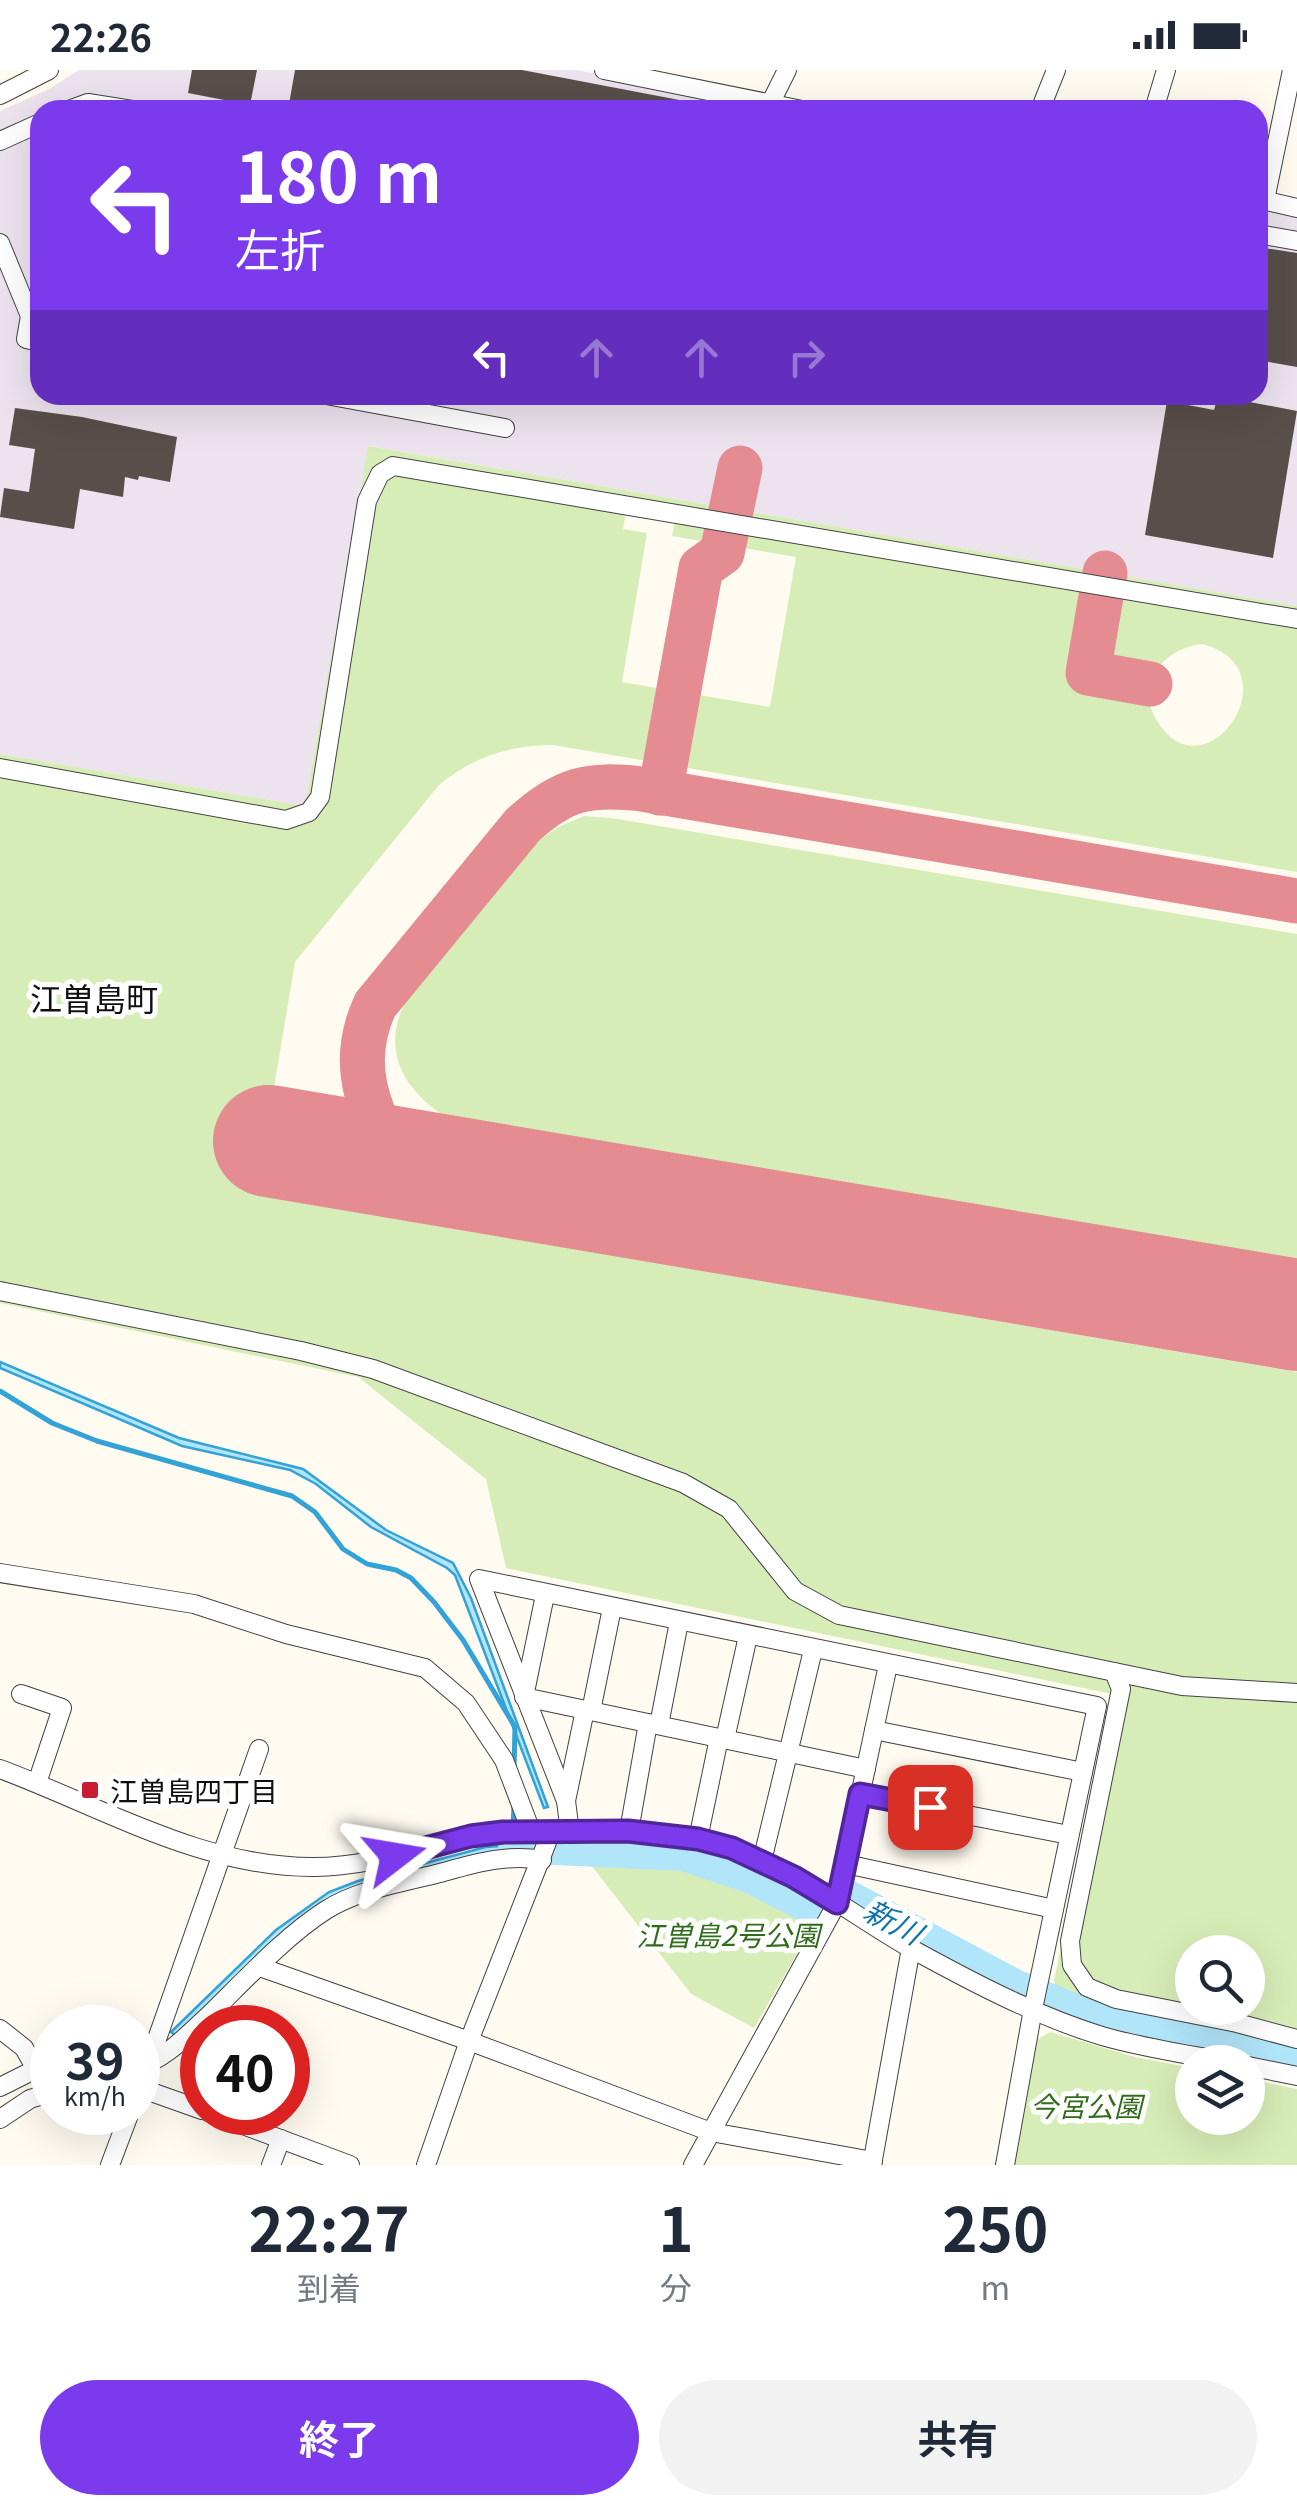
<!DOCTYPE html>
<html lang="ja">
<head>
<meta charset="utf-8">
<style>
  :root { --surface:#fff; --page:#f2f2f3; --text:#1f2937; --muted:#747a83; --accent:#7c3aed }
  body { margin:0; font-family:Georgia,"Noto Sans JP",serif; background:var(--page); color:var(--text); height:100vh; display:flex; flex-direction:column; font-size:38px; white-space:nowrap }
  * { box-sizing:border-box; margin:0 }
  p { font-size:32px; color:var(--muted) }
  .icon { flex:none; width:55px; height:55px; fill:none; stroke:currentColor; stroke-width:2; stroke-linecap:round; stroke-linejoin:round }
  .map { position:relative; height:2095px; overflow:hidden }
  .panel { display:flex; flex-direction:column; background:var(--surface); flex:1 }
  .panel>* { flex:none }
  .hud { position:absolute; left:30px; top:30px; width:1238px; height:305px; border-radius:30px; box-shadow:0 10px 40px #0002; background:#7c3aed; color:#fff; overflow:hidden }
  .buttons { position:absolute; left:1175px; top:1865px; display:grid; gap:20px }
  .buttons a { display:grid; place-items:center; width:90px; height:90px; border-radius:50%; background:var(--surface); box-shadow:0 10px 40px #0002; font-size:50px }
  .speed { position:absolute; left:30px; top:1935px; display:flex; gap:20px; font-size:50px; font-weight:700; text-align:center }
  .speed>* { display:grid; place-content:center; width:130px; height:130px; border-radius:50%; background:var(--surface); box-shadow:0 10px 40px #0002; line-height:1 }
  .speed small { font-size:25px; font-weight:400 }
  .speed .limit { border:15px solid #d22; background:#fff; color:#111 }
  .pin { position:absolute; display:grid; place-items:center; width:85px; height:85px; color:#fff; margin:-42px; border-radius:20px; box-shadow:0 5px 15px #0006 }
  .me { position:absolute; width:110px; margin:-55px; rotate:76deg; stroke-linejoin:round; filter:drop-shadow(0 0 8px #0008) }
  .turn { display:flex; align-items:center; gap:35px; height:210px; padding:0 40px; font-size:45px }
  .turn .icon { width:130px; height:130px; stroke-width:2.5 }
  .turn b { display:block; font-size:70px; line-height:85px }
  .lanes { display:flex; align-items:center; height:95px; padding:0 40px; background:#0003; justify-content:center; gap:50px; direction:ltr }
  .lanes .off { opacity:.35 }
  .eta { display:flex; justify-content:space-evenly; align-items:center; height:170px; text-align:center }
  .eta b { font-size:60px; font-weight:700; line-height:70px }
  .action { display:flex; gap:20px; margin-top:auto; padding:20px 40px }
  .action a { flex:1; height:115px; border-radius:60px; background:var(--accent); color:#fff; font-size:40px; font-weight:700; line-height:115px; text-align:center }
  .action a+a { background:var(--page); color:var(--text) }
  .status { display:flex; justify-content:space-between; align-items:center; height:70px; padding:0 50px; background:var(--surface); direction:ltr }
  .status svg { height:28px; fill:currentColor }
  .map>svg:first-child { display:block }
  .industrial { fill:#ece3ee }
  .green { fill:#d7edb7; fill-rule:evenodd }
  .water { fill:#b1e5fa; stroke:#33a2d7; stroke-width:2.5 }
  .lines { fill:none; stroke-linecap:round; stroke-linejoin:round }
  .stream { stroke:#33a2d7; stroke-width:5 }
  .river { stroke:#b1e5fa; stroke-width:30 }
  .taxiway { stroke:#e48c92; stroke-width:45 }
  .runway { stroke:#e48c92; stroke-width:112 }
  .building { fill:#584f4a }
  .minor-casing { stroke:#424242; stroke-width:20 }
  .minor { stroke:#fff; stroke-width:18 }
  .route-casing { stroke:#51269a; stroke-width:25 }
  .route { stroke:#7c3aed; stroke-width:18 }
  .poi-dot { fill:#c91c32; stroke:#fff; stroke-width:4 }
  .labels { text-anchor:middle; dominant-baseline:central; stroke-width:10; stroke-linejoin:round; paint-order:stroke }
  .poi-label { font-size:28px; fill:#0f0f0f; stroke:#fff; text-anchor:start }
  .park-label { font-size:28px; font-style:italic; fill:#316c1a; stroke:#fff }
  .water-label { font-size:30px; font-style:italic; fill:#0f72aa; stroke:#fff }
  .quarter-label { font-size:32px; fill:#0f0f0f; stroke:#fff }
</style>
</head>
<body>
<div class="status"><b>22:26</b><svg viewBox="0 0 49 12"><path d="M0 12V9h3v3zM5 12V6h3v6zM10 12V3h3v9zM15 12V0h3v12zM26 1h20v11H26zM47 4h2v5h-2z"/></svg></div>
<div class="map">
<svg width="1297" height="2095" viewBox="0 0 1297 2095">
  <rect width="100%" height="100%" fill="#fffbf1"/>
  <path class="industrial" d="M 79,0 L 577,0 L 776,40 L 40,40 L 40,325 L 1258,325 L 1258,136 L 1297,144 L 1297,536 L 369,376 L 305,736 L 0,684 L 0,41 L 49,19 Z"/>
  <g class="green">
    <path d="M 368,376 L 1297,536 L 1297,802 L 553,675 C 509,675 473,687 439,715 L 295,892 L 256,1125 L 1297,1302 L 1297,1980 L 1069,1931 L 1057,1921 L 1054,1911 L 1112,1624 L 506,1498 L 486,1409 L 358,1307 L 0,1233 L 0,684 L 305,736 ZM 626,441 L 675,450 L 672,466 L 796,487 L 770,637 L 622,612 L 647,463 L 623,459 ZM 1202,574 C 1297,598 1204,732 1156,649 C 1135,612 1165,578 1202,574 ZM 1192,1882 L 1248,1882 L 1248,1938 L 1192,1938 Z"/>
    <path d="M 584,746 L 612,748 L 1297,864 L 1297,1189 L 441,1044 C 395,1012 381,970 411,922 L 535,774 L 556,758 Z"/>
    <path d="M 574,1773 L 694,1781 L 748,1799 L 822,1841 L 754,1958 L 691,1924 Z"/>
    <path d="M 1050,1962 L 1135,1987 L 1192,1998 L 1192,2048 L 1248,2048 L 1248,2009 L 1297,2019 L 1297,2095 L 1012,2095 L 1035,1971 Z"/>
  </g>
  <g class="water">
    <path d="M 0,1292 L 179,1368 L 303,1399 L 386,1460 L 453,1493 L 471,1528 L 548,1737 L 544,1738 L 455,1505 L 447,1498 L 371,1457 L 316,1414 L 290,1400 L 182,1376 L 0,1298 Z"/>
    <path d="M 569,1774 C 657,1773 707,1778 785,1819 L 781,1826 C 706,1785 652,1784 569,1780 Z"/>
    <path d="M 518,1775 L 518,1782 L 360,1819 L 177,1967 L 171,1962 L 276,1860 L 329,1822 L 358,1811 L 486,1777 Z"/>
  </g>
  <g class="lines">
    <g class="stream">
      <path d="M 0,1321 L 52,1353 L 97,1371 L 292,1426 L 315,1442 L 343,1479 L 367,1494 L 396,1500 L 411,1508 L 434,1532 L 463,1570 L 515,1657 L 514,1699"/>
      <path d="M 512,1778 L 514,1735"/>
    </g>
    <path class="river" d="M 513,1778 L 683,1786 L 749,1808 L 815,1842 L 841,1821 L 1017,1915 L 1098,1948 L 1297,1990"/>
    <g class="taxiway">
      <path d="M 1105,503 L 1088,603 L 1150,614"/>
      <path d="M 660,723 L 701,498 L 722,483 L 740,398"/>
      <path d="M 396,1092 C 368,1038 348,994 375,935 L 522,756 C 563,718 588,713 642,719 L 1297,831"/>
    </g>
    <path class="runway" d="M 269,1071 L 1297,1245"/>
  </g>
  <g class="building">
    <path d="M 192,0 L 257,0 L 250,35 L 188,23 Z"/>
    <path d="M 295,0 L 522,0 L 695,33 L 694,40 L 288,40 Z"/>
    <path d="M 1258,177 L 1297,183 L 1297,297 L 1258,290 Z"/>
    <path d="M 1218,326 L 1297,341 L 1273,488 L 1145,465 L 1167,331 L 1214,340 Z"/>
    <path d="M 15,338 L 82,347 L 177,367 L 170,412 L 139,406 L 138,410 L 125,407 L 123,427 L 80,419 L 74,459 L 0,447 L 4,418 L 29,422 L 35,379 L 9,375 Z"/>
  </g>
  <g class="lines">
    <defs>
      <g id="minor">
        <path d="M 604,0 L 802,40"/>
        <path d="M 0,25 L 49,0"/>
        <path d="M 770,34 L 787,0"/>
        <path d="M 69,40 L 88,33 L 132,40"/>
        <path d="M 1040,40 L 1056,0"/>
        <path d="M 1154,40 L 1166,0"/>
        <path d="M 0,71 L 40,53"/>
        <path d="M 1258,129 L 1297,138"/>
        <path d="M 1265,130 L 1292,0"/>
        <path d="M 1258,164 L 1297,171"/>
        <path d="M 0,173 L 30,246 L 26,269 L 40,272"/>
        <path d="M 326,325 L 505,358"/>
        <path d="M 0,698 L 286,750 L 309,742 L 320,727 L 367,431 L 380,404 L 393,396 L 1297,549"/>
        <path d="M 0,1221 L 301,1281 L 373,1299 L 683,1413 L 729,1439 L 795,1521 L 839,1545 L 1182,1616 L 1297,1623"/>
        <path d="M 0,1503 L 194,1534 L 286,1564 L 425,1598 L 466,1633 L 504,1690 L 531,1761"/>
        <path d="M 545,1525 L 524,1627 L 866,1699"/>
        <path d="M 1114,1602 L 1121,1619 L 1070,1871 L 1072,1895 L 1087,1917 L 1116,1929 L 1237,1953 L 1297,1969"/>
        <path d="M 21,1624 L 62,1638 L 37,1713"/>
        <path d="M 591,1641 L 612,1538"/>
        <path d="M 659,1655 L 679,1552"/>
        <path d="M 874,1660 L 1083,1702"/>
        <path d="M 725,1669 L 748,1566"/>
        <path d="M 0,1699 C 102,1737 203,1798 315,1797 C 368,1797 419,1778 470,1767 C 497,1761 525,1762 553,1762 C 601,1762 648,1761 696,1769 C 776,1783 842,1839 910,1878 C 970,1911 1036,1946 1102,1966 C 1143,1978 1186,1984 1228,1992"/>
        <path d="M 860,1724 L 1069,1765"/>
        <path d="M 566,1731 L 585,1640"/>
        <path d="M 629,1761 L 648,1653"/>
        <path d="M 570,1762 L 566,1731 L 479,1509 L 1097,1636 L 1033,1939 L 1005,2095"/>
        <path d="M 698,1769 L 719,1668"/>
        <path d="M 762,1791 L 813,1580"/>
        <path d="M 846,1794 L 1054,1839"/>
        <path d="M 260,1897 L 469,1971 L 711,2062 L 873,2091"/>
        <path d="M 0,1959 L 24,1978 L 36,1999"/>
        <path d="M 1248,1996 L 1297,2006"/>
        <path d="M 138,1997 C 165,1989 185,1967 206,1948 C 241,1914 285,1866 326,1840 C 358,1820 400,1813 436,1804 C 470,1795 506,1783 542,1790"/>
        <path d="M 0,2017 L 36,1999 L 52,1997"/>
        <path d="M 140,2018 L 202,2040"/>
        <path d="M 138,2023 L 259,1679"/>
        <path d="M 208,2042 L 350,2095"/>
        <path d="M 0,2049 L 30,2029 L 52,2022"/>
        <path d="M 110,2095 L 130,2042"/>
        <path d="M 271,2095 L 281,2069"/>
        <path d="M 426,2095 L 469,1971 L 551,1762"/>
        <path d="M 693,2095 L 837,1833 L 888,1595"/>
        <path d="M 872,2095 L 911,1878"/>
      </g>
    </defs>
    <use href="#minor" class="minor-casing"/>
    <use href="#minor" class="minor"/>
  </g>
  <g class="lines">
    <defs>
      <path id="route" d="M 395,1786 L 471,1766 L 503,1762 L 628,1761 L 698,1769 L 732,1778 L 794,1807 L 837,1833 L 860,1724 L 930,1737"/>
    </defs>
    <use href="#route" class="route-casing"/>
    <use href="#route" class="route"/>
  </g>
  <rect class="poi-dot" x="80" y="1710" width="20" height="20" rx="5"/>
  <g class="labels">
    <g class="poi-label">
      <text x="110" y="1720">江曽島四丁目</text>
    </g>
    <g class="park-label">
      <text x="728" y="1864">江曽島2号公園</text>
      <text x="1086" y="2035">今宮公園</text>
    </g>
    <g class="water-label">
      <text transform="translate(894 1850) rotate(28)">新川</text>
    </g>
    <g class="quarter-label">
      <text x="94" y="927">江曽島町</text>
    </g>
  </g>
</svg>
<div class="buttons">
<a><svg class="icon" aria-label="search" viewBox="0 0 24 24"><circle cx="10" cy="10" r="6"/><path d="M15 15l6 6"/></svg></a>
<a><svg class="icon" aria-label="layers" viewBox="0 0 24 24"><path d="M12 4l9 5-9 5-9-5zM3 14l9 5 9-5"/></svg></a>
</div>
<div class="speed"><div>39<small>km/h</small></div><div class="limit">40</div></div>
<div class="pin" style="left:930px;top:1737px;background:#d93025"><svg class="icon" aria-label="arrive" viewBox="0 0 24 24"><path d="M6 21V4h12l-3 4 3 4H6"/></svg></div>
<svg class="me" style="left:395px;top:1786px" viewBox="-20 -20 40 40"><path d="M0-17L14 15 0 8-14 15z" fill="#7c3aed" stroke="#fff" stroke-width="4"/></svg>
<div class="hud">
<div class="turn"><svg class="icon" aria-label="left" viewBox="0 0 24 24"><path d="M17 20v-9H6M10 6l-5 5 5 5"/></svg><div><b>180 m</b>左折</div></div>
<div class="lanes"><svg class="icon" aria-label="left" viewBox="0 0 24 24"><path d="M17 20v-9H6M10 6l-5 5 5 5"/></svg><svg class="icon off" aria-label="ahead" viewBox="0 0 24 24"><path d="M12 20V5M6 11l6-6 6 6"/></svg><svg class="icon off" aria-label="ahead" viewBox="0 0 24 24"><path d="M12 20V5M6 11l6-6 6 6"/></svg><svg class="icon off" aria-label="right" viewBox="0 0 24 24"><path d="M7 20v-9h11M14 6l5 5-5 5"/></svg></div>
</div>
</div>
<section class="panel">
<div class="eta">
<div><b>22:27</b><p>到着</p></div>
<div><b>1</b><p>分</p></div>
<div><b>250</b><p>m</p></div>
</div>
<div class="action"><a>終了</a><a>共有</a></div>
</section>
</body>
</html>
